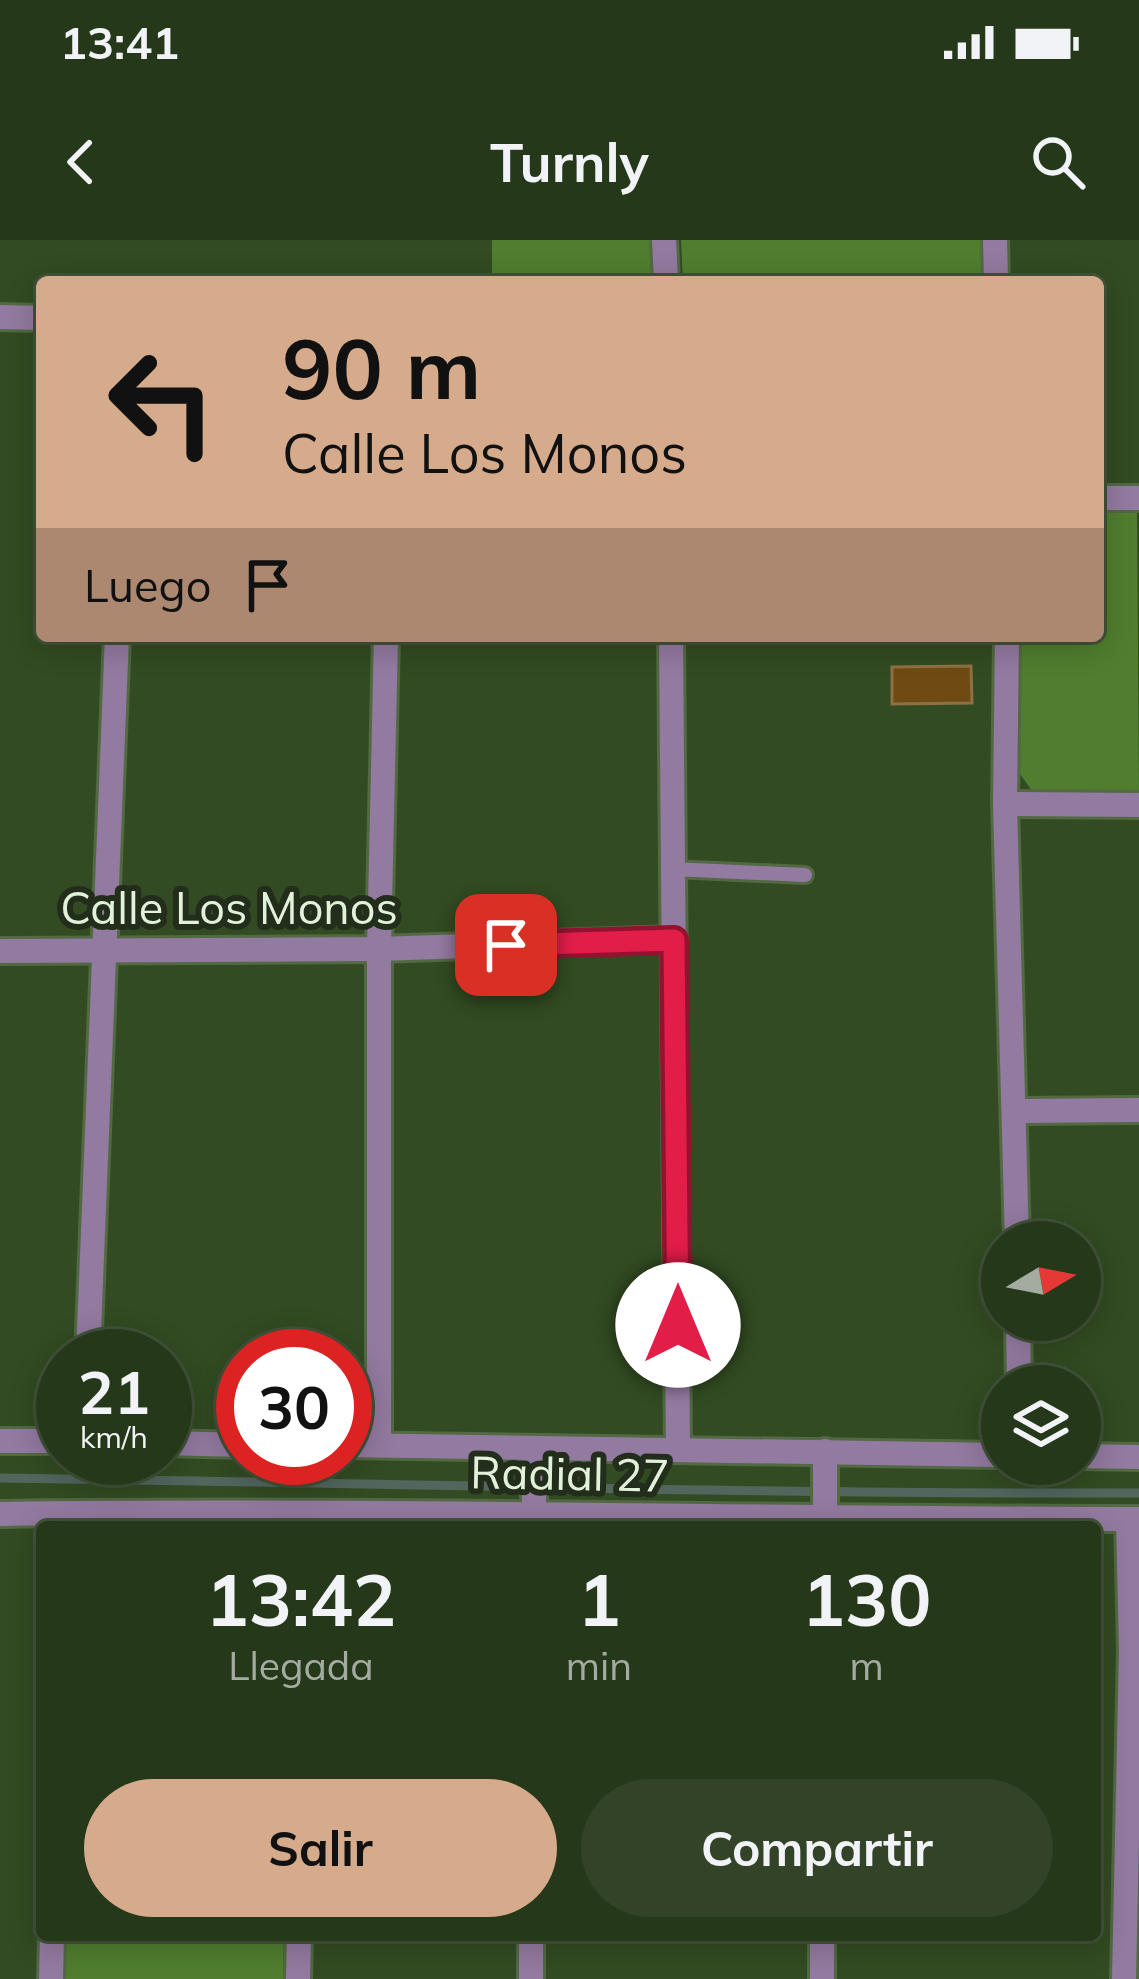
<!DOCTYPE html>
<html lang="es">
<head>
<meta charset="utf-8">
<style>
  :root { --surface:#26381a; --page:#324327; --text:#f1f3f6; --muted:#a4aca2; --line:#425239; --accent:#d6ab8b }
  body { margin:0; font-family:Mulish,sans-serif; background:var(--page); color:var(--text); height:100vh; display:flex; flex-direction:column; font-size:45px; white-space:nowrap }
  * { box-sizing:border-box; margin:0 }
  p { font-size:39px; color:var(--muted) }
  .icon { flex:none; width:66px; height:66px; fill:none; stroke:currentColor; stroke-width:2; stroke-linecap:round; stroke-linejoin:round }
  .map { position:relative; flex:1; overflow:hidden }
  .sheet { position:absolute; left:36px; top:1281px; width:1065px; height:420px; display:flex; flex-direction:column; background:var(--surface); border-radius:12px; box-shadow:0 6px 30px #0003,0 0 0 3px var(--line) }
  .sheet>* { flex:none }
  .hud { position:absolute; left:36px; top:36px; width:1068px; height:366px; border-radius:12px; box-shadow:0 6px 30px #0003,0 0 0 3px var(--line); background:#d6ab8b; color:#111; overflow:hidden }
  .needle { width:78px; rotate:80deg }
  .controls { position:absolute; left:981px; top:981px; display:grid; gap:24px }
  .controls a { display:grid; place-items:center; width:120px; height:120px; border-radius:50%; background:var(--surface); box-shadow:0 6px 30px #0003,0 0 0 3px var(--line); font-size:60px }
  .speed { position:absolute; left:36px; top:1089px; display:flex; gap:24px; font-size:60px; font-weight:700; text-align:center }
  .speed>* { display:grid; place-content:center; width:156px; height:156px; border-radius:50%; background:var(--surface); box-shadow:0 6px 30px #0003,0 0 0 3px var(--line); line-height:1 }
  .speed small { font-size:30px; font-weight:400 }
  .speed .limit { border:18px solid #d22; background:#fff; color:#111 }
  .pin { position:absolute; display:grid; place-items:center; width:102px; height:102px; color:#fff; margin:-51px; border-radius:24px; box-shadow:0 6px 18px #0006 }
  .me { position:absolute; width:132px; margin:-66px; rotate:0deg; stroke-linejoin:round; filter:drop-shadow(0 0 9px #0008) }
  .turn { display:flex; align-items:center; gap:42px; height:252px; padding:0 48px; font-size:54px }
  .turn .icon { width:156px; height:156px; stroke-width:2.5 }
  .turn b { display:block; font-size:84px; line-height:102px }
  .then { display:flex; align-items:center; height:114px; padding:0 48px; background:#0003; gap:24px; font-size:45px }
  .eta { display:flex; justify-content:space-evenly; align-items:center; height:204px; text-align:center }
  .eta b { font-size:72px; font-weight:700; line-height:84px }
  .action { display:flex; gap:24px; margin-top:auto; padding:24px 48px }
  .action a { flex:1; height:138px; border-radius:72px; background:var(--accent); color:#111; font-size:48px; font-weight:700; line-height:138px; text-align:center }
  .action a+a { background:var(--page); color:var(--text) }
  .status { display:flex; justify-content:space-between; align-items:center; height:84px; padding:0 60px; background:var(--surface); direction:ltr }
  .status svg { height:33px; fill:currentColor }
  header { display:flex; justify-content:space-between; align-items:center; height:156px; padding:0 48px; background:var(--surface); font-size:54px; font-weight:700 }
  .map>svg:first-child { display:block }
  .green { fill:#507d2e }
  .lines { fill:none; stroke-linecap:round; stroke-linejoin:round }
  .stream { stroke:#52665e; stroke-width:9 }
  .building { fill:#6e4b13; stroke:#8f7045; stroke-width:3 }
  .service-casing { stroke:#526943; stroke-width:20 }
  .minor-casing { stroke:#526943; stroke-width:30 }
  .tertiary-casing { stroke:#526943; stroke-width:30 }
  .service { stroke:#937aa0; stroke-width:14 }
  .minor { stroke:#937aa0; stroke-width:24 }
  .tertiary { stroke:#937aa0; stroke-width:24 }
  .route-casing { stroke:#92132f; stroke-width:30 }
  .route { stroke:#e11d48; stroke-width:21 }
  .labels { text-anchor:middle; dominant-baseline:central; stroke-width:12; stroke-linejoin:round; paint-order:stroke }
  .street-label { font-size:45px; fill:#e2f1d9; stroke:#222d1b }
</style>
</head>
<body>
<div class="status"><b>13:41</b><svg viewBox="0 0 49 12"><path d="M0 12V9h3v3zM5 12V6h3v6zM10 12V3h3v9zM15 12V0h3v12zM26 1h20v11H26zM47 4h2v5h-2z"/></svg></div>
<header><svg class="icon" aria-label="back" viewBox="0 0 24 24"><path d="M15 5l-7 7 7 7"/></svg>Turnly<svg class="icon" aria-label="search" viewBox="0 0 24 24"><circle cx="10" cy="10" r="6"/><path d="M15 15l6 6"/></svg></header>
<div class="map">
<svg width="1139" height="1739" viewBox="0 0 1139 1739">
  <rect width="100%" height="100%" fill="#324b22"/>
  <g class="green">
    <path d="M 492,0 L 651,0 L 653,42 L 492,42 Z"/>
    <path d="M 681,0 L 984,0 L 985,42 L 683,42 Z"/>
    <path d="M 1098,270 L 1137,271 L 1139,551 L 1032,551 L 1020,534 L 1017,396 L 1098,396 Z"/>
    <path d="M 65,1695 L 284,1695 L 283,1739 L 64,1739 Z"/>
  </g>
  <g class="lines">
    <path class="stream" d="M 0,1238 C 380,1243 759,1254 1139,1253"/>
  </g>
  <path class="building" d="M 971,426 L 972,463 L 892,464 L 892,427 Z"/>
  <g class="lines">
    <defs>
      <path id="service" d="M 673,629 L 805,635"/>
      <g id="minor">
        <path d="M 664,0 L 666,42"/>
        <path d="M 995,0 L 996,42"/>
        <path d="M 0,77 L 42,78"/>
        <path d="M 1098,258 L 1139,258"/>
        <path d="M 671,396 L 678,1210"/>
        <path d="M 1007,396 L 1005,564 L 1017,1002"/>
        <path d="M 1005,564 L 1139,565"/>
        <path d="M 0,711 L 379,709 L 674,699"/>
        <path d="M 1016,871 L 1139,870"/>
        <path d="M 1018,1080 L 1019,1146"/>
        <path d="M 88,1116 L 117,396"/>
        <path d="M 379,1205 L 379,709 L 386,396"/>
        <path d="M 534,1208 L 534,1287"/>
        <path d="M 825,1287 L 825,1211"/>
        <path d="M 51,1739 L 52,1695"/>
        <path d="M 298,1739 L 299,1695"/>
        <path d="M 531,1739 L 531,1695"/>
        <path d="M 822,1739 L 822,1695"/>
        <path d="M 1124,1739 L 1131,1410 L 1128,1279"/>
      </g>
      <g id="tertiary">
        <path d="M 0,1201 L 63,1201"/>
        <path d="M 165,1203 L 243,1205"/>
        <path d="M 345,1205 L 1002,1215"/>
        <path d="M 1080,1216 L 1139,1217"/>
        <path d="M 0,1274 C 380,1269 759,1279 1139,1279"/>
      </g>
    </defs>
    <use href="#service" class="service-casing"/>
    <use href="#minor" class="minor-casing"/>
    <use href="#tertiary" class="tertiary-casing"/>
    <use href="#service" class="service"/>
    <use href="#minor" class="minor"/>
    <use href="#tertiary" class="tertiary"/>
  </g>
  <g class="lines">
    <defs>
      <path id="route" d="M 506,705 L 674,700 L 678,1085"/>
    </defs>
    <use href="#route" class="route-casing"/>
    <use href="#route" class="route"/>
  </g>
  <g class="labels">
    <g class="street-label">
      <text x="229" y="667">Calle Los Monos</text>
      <text transform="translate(570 1233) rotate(1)">Radial 27</text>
    </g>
  </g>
</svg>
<div class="controls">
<a><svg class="needle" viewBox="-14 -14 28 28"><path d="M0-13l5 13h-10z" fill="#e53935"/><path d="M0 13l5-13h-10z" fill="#a4aca2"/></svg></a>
<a><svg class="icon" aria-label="layers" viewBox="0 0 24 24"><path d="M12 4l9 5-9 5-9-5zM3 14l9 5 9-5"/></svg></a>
</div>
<div class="speed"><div>21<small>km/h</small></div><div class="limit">30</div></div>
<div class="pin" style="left:506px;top:705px;background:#d93025"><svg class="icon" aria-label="arrive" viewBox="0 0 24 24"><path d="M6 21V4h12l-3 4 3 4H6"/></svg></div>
<svg class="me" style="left:678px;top:1085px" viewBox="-20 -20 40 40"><circle r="19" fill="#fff"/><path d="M0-13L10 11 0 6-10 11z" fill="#e11d48"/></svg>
<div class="hud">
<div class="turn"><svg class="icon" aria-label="left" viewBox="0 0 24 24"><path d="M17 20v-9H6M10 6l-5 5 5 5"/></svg><div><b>90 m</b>Calle Los Monos</div></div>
<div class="then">Luego<svg class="icon" aria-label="arrive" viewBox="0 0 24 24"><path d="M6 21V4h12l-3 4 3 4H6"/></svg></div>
</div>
<section class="sheet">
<div class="eta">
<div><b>13:42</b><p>Llegada</p></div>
<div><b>1</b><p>min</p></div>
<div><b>130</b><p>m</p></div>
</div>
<div class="action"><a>Salir</a><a>Compartir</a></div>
</section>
</div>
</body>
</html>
